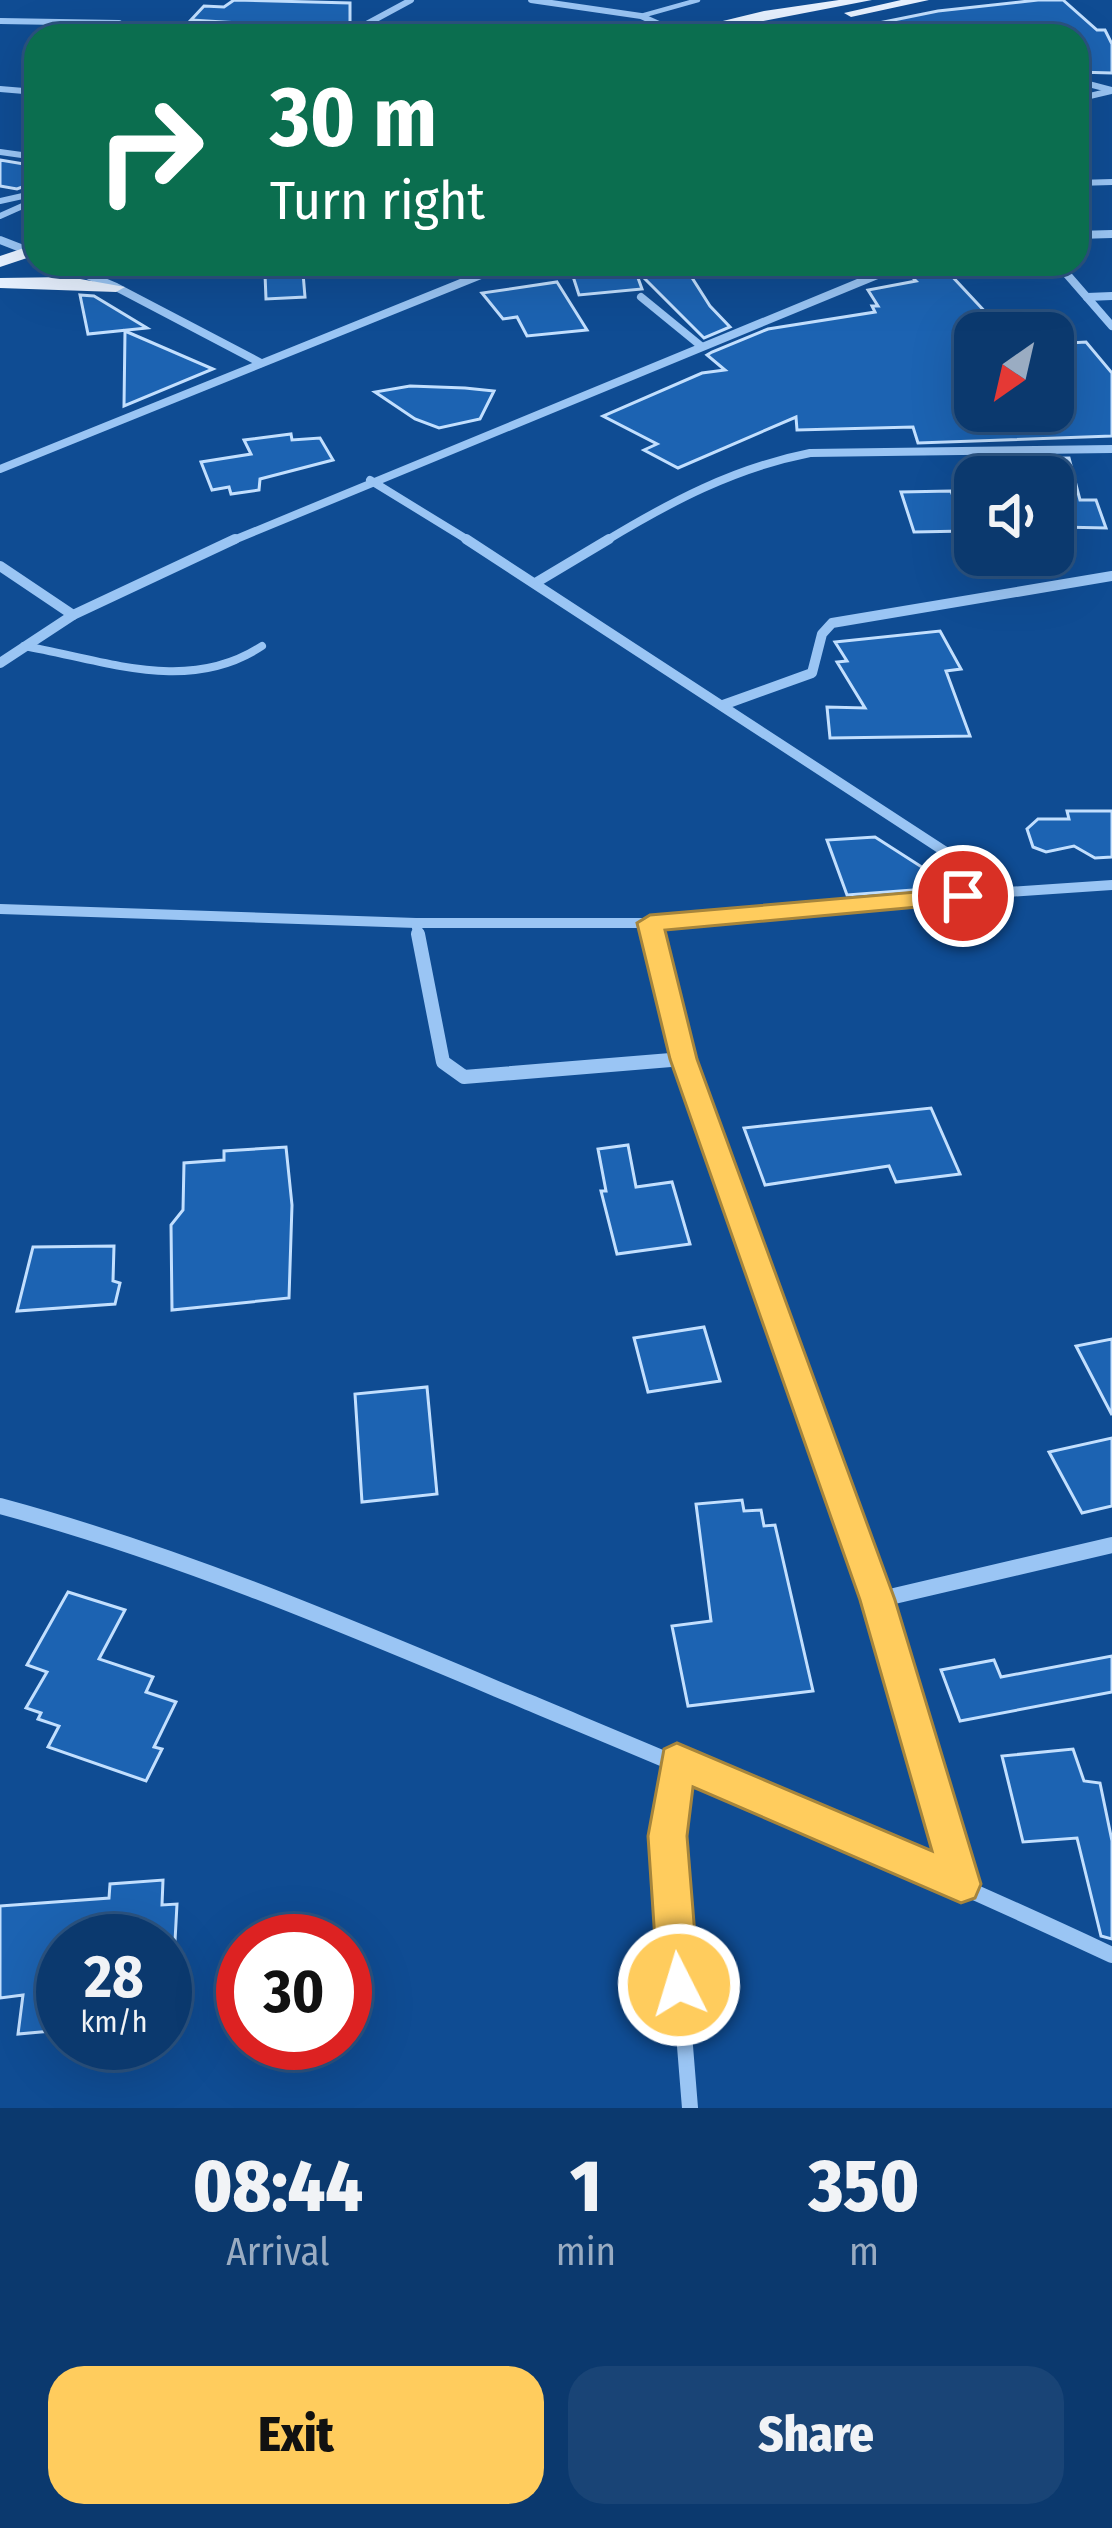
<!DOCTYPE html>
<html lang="en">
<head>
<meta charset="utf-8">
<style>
  :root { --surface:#0b396e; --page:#194476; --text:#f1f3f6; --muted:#9aacc2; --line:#2b5381; --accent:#ffcc5d }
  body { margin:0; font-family:"Fira Sans Condensed",sans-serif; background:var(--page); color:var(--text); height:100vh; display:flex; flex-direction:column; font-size:45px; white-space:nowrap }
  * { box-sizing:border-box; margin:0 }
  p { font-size:39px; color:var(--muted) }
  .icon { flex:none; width:66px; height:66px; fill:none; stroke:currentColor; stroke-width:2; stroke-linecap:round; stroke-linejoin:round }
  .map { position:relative; height:2108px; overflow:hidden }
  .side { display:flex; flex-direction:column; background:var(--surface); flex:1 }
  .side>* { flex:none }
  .guide { position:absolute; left:24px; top:24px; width:1065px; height:252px; border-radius:36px; box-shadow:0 12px 48px #0002,0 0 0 3px var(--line); background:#0b6e4f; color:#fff; overflow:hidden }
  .needle { width:78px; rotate:214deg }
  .tools { position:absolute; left:954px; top:312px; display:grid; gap:24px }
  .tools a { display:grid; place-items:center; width:120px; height:120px; border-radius:24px; background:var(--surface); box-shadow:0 12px 48px #0002,0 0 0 3px var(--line); font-size:60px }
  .speed { position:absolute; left:36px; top:1914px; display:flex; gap:24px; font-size:60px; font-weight:700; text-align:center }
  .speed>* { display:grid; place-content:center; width:156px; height:156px; border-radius:50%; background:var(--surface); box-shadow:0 12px 48px #0002,0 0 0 3px var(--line); line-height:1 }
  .speed small { font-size:30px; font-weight:400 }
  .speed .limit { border:18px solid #d22; background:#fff; color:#111 }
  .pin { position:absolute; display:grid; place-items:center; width:102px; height:102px; color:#fff; margin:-51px; border:6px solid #fff; border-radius:50%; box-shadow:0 3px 12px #0007 }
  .me { position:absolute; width:132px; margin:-66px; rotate:355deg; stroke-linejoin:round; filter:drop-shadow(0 0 9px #0008) }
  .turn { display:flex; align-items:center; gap:42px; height:252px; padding:0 48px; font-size:54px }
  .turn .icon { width:156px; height:156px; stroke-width:2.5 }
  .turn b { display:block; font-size:84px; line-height:102px }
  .eta { display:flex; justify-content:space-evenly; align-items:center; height:204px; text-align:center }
  .eta b { font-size:72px; font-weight:800; line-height:84px }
  .cta { display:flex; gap:24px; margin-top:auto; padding:24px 48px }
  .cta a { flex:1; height:138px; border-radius:36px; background:var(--accent); color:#111; font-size:48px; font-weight:800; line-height:138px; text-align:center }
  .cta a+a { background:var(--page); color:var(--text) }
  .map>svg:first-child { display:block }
  .building { fill:#1c63b2; stroke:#c2dffe; stroke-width:3 }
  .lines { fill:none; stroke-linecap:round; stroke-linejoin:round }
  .service-far1 { stroke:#9ac5f4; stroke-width:4.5 }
  .service { stroke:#9ac5f4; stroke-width:8 }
  .minor-far4 { stroke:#9ac5f4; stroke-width:6 }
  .minor-far3 { stroke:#9ac5f4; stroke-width:8 }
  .minor-far2 { stroke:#9ac5f4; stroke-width:10 }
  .minor-far1 { stroke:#9ac5f4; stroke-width:14 }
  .minor { stroke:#9ac5f4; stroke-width:16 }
  .primary { fill:#e7f1ff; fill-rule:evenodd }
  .route { fill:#ffcc5d; stroke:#a6853c; stroke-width:3 }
</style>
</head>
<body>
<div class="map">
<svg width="1112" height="2108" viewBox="0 0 1112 2108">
  <rect width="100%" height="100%" fill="#0f4c93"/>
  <g class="building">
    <path d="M 234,0 L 350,3 L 350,25 L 307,27 L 191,20 L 204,6 L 224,7 Z"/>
    <path d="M 1038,0 L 1063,0 L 1097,30 L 1105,30 L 1112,44 L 1112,73 L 1077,72 L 1077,36 L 876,36 L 874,24 L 938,11 Z"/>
    <path d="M 0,160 L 36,166 L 36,182 L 17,189 L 0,186 Z"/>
    <path d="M 569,264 L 633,264 L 642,289 L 579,295 Z"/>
    <path d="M 948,272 L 1003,331 L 975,333 L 975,411 L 1053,411 L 1053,344 L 1086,342 L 1112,373 L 1112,436 L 918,443 L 913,427 L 797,430 L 796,417 L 678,468 L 644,450 L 657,444 L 603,416 L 702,373 L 725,370 L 707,355 L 712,352 L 768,329 L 875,312 L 872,306 L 878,306 L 868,290 L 916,281 L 911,276 Z"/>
    <path d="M 303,273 L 305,297 L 266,299 L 265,274 Z"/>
    <path d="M 689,273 L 710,306 L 730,327 L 704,338 L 643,277 Z"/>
    <path d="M 557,282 L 587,330 L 527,336 L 517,317 L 503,319 L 482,293 Z"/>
    <path d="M 80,295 L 94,296 L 147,328 L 88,334 Z"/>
    <path d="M 125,331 L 213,369 L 124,406 Z"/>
    <path d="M 410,386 L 465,388 L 494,391 L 480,419 L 439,428 L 415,419 L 375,392 Z"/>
    <path d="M 291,434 L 292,440 L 320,438 L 333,460 L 260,479 L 259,490 L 231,494 L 229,487 L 212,490 L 201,462 L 251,454 L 244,440 Z"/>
    <path d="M 1069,458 L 1080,500 L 1096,500 L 1106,528 L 1060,527 L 1053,507 L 1053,477 L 1013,477 L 1010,459 Z"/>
    <path d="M 951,491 L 966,531 L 914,532 L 901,492 Z"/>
    <path d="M 940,631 L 961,669 L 946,671 L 970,736 L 830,738 L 827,707 L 865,708 L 837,662 L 847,661 L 835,642 Z"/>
    <path d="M 1067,811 L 1112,811 L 1112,857 L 1095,858 L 1074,846 L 1046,852 L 1033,847 L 1027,829 L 1038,819 L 1069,819 Z"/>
    <path d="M 875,837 L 953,887 L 847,895 L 827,840 Z"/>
    <path d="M 931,1108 L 960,1174 L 896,1182 L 889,1166 L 765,1185 L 744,1128 Z"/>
    <path d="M 628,1145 L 636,1187 L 672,1182 L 690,1244 L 617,1254 L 601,1191 L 606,1191 L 598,1149 Z"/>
    <path d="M 286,1147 L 292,1205 L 289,1298 L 172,1310 L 171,1225 L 183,1210 L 184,1163 L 224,1160 L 224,1151 Z"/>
    <path d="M 114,1246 L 113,1281 L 120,1283 L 115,1304 L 17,1311 L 33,1247 Z"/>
    <path d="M 704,1327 L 720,1381 L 648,1392 L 634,1338 Z"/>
    <path d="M 1112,1339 L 1112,1415 L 1076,1346 Z"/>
    <path d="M 427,1387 L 437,1494 L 362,1502 L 355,1394 Z"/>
    <path d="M 1112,1438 L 1112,1506 L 1082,1513 L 1049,1452 Z"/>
    <path d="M 742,1500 L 744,1511 L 761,1510 L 764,1526 L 775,1525 L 813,1691 L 688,1706 L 672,1626 L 711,1621 L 696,1504 Z"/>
    <path d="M 68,1592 L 125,1610 L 99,1659 L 153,1677 L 146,1692 L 176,1702 L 154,1747 L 162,1749 L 146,1781 L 48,1747 L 59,1726 L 38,1719 L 41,1713 L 26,1708 L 47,1672 L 27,1665 Z"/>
    <path d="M 1112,1656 L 1112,1692 L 960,1721 L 941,1670 L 994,1660 L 1001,1677 Z"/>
    <path d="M 1073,1749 L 1084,1781 L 1100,1783 L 1112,1841 L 1112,1939 L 1101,1936 L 1077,1838 L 1023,1842 L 1002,1756 Z"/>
    <path d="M 163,1880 L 162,1905 L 177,1904 L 175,1941 L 63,1941 L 63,2030 L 18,2034 L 23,1995 L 0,1998 L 0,1906 L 109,1898 L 110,1884 Z"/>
  </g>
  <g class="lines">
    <path class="service-far1" d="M 641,16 L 698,0"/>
    <path class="service" d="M 24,646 C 104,660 188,695 262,646"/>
    <g class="minor-far4">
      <path d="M 531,0 L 641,16 L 679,33"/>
      <path d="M 0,21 L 119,23"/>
      <path d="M 350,33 L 411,0"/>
      <path d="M 169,36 L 187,27 L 307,35 L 352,32"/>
      <path d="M 1077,81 L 1112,90"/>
      <path d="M 0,89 L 36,92"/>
      <path d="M 1077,99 L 1111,91"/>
      <path d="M 0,152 L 36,157"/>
      <path d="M 1077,183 L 1112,182"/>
      <path d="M 0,201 L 36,193"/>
      <path d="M 0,216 L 36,200"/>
      <path d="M 1077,235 L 1112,234"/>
    </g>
    <g class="minor-far3">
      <path d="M 1077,235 L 1112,234"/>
      <path d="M 0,240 L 36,254"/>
      <path d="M 61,264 L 116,287 L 261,363"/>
      <path d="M 1058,264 L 1112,326"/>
      <path d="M 641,297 L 701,346"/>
      <path d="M 1087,297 L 1112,296"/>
      <path d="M 0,469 L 508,264"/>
      <path d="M 370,480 L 471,542"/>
      <path d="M 229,542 L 904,264"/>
      <path d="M 604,542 C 670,502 734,468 810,453 L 1112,449"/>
    </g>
    <g class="minor-far2">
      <path d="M 466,539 L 1007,892 L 1112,885"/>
      <path d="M 0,566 L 73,615"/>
      <path d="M 537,582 L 609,539"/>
      <path d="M 0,663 L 73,615 L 235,539"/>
      <path d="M 723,705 L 812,673 L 822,634 L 832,623 L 1112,576"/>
      <path d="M 0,909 L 416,923 L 650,923 L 1007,892"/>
      <path d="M 416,923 L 419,937"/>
      <path d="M 650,923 L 653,937"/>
    </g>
    <g class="minor-far1">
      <path d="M 418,934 L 443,1062 L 464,1077 L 683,1059"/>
      <path d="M 653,934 L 683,1059 L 822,1448"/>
    </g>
    <g class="minor">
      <path d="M 821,1445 L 877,1600 L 961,1884"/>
      <path d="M 0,1506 C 182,1555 354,1629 528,1702 C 724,1784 920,1865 1112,1955"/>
      <path d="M 877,1600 L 1112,1545"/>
      <path d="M 677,1761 L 668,1836 L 690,2108"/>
    </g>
    <g class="primary">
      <path d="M 839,0 L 872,0 L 686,36 L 661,36 L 764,11 Z"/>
      <path d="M 901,0 L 929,0 L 851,17 L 844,13 Z"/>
      <path d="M 36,244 L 36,255 L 0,267 L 0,256 Z"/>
      <path d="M 69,277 L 125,287 L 116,292 L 0,288 L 0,278 Z"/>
    </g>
  </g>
  <path class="route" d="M 963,888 L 975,896 L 972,902 L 665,930 L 697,1059 L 895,1600 L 981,1884 L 975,1898 L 961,1903 L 693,1787 L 687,1836 L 699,1985 L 693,2000 L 679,2006 L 664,2000 L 658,1985 L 648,1836 L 664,1749 L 677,1743 L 932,1851 L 860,1600 L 670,1059 L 637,923 L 650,915 Z"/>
</svg>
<div class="tools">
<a><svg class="needle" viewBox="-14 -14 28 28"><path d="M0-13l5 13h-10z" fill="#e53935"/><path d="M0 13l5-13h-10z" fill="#9aacc2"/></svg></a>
<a><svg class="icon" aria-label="sound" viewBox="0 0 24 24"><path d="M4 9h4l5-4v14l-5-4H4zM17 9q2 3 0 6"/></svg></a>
</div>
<div class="speed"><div>28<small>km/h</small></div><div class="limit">30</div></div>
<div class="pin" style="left:963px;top:896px;background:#d93025"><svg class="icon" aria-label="arrive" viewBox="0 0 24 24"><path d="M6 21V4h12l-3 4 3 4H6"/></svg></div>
<svg class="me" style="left:679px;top:1985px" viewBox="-20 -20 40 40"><circle r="17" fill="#ffcc5d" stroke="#fff" stroke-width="3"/><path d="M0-11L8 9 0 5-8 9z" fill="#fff"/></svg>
<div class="guide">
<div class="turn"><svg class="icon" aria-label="right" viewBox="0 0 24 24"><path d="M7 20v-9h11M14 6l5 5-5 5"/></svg><div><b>30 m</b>Turn right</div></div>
</div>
</div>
<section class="side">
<div class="eta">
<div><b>08:44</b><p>Arrival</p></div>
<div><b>1</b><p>min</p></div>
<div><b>350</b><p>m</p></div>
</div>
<div class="cta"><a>Exit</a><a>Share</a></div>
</section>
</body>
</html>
